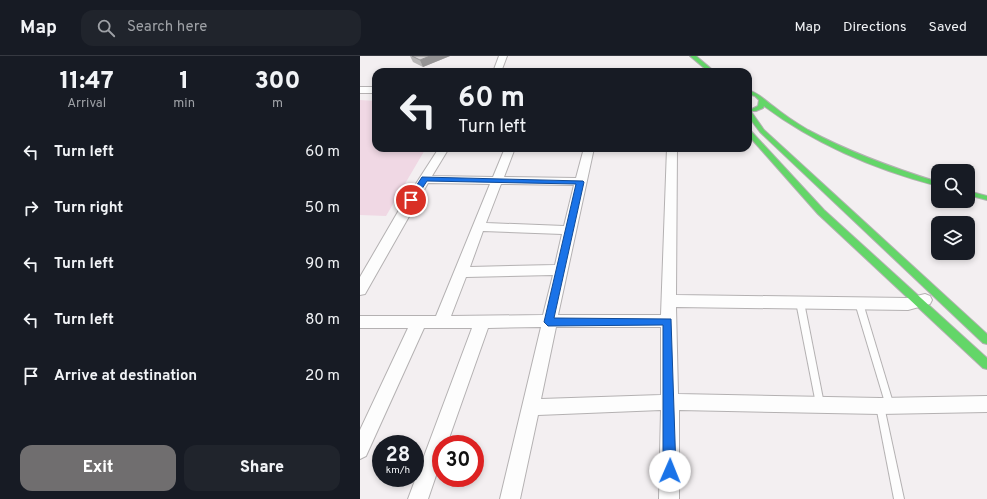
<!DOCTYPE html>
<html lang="en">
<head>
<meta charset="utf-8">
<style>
  :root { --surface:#171b24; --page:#20242c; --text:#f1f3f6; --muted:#9ea1a6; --line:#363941; --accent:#706e6f }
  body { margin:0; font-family:Overpass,sans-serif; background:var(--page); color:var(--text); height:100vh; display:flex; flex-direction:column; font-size:15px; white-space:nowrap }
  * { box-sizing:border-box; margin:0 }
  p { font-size:13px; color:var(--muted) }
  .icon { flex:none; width:22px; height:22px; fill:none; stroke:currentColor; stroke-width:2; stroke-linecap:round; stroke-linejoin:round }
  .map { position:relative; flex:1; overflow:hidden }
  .panel { display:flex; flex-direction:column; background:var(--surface); width:360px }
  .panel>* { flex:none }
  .banner { position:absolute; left:12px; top:12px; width:380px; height:84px; border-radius:12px; box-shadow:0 2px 6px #0003; background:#171b24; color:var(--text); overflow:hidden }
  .fabs { position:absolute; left:571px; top:108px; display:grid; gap:8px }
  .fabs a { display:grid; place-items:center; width:44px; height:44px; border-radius:8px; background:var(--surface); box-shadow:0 2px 6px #0003; font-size:20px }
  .speed { position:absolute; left:12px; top:379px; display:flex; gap:8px; font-size:20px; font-weight:700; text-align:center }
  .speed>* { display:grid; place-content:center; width:52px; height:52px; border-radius:50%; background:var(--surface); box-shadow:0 2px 6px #0003; line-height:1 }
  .speed small { font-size:10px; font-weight:400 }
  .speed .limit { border:6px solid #d22; background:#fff; color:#111 }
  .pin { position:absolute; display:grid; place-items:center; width:34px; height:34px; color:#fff; margin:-17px; border:2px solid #fff; border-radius:50%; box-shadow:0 1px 4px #0007 }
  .me { position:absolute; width:44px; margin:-22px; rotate:1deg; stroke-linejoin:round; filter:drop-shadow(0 0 3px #0008) }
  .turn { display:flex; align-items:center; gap:14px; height:84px; padding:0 20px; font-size:18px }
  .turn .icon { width:52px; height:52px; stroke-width:2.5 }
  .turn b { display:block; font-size:28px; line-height:34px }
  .eta { display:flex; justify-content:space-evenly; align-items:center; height:68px; text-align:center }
  .eta b { font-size:24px; font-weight:800; line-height:28px }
  .primary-button { display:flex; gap:8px; margin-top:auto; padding:8px 20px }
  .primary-button a { flex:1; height:46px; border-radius:12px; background:var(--accent); color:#fff; font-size:16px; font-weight:800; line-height:46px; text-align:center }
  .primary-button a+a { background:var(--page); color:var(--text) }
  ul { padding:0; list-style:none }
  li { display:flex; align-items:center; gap:12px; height:56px; padding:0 20px }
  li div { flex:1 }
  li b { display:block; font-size:15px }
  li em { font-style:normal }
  header { display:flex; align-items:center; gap:24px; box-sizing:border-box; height:56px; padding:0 20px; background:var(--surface); border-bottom:1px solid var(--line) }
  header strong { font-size:19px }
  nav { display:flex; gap:22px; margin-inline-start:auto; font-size:14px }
  .search { width:280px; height:36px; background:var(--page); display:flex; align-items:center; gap:10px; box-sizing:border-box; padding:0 14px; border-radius:12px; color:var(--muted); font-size:15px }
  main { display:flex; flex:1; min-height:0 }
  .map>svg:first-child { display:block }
  .green { fill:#f0d8e4 }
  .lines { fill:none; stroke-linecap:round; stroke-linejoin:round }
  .lane-casing { stroke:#b4b1b2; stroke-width:2 }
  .street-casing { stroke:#b4b1b2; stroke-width:2 }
  .fast-casing { stroke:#b4b1b2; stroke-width:2 }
  .lane { fill:#fdfdfd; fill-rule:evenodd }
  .street { fill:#fdfdfd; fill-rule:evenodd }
  .fast { fill:#63d668; fill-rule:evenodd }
  .wall { fill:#b7b5b5 }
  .shaded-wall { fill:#959394 }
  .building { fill:#d5d2d3; stroke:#959394 }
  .route { fill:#1a73e8; stroke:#114b97 }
</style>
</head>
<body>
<header>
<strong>Map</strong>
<div class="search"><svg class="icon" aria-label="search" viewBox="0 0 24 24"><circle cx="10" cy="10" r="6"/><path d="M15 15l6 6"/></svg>Search here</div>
<nav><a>Map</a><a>Directions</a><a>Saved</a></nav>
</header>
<main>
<section class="panel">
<div class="eta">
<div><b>11:47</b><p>Arrival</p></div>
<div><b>1</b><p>min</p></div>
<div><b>300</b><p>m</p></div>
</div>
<ul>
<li><svg class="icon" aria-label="left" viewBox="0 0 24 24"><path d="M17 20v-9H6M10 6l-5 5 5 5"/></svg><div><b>Turn left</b></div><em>60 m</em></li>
<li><svg class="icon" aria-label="right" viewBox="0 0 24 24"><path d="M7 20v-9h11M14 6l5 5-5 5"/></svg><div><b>Turn right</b></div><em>50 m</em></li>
<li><svg class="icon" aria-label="left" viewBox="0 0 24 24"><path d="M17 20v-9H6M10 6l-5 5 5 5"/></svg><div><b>Turn left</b></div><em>90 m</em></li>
<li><svg class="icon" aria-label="left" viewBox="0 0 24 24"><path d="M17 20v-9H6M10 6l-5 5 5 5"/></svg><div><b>Turn left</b></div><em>80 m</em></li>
<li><svg class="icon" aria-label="arrive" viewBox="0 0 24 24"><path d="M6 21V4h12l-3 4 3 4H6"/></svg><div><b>Arrive at destination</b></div><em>20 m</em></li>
</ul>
<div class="primary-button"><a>Exit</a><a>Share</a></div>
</section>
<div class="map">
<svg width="627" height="443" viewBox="0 0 627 443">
  <rect width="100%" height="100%" fill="#f3eff1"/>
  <path class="green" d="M 0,44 L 16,45 L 16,92 L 66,92 L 26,160 L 0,159 Z"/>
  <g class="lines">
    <defs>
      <g id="lane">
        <path d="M 440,243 L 443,244 L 444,246 L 464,348 L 463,351 L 460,352 L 457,351 L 456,348 L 436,246 L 437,244 Z"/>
        <path d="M 499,244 L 502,245 L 503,247 L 534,350 L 533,353 L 530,354 L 527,353 L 526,350 L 495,247 L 496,245 Z"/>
        <path d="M 520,346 L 523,347 L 524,350 L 544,443 L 534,443 L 516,350 L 517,347 Z"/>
      </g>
      <g id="street">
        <path d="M 139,0 L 147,0 L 141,16 L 133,16 Z"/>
        <rect x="0" y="31" width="16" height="6"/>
        <path d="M 79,92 L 89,92 L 72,120 L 133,121 L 145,92 L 155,92 L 144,121 L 216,122 L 224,92 L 234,92 L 198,259 L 301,259 L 307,92 L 317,92 L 316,239 L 548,242 L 565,238 L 570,240 L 572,244 L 570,248 L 548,254 L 316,251 L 318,338 L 520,342 L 627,340 L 627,356 L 520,358 L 319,354 L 319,443 L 299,443 L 301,354 L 178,359 L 160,443 L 140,443 L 181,271 L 128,272 L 87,388 L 81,388 L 81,405 L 68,443 L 48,443 L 112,272 L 64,272 L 6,400 L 0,403 L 0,374 L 48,272 L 0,272 L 0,260 L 76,260 L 130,128 L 68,127 L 5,238 L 0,239 L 0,221 L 39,154 ZM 141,128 L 214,129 L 204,170 L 126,167 ZM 123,175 L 202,178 L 195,209 L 110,211 ZM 193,219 L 183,259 L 91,260 L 106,221 ZM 196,271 L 301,271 L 301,339 L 181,343 Z"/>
      </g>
      <g id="fast">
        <path d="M 330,0 L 336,0 L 355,16 L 349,16 Z"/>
        <path d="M 388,34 C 400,38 403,43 413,50 C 424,59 436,67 448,74 C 489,96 533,112 578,126 L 578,130 C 516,114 455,88 404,50 L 403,52 L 396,55 L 392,55 L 392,53 L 398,50 L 399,44 L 395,40 L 388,38 Z"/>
        <path d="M 388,53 L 390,54 L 404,74 L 627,278 L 627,288 L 623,287 L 400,76 L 388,60 Z"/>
        <path d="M 388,73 L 390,74 L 464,154 L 627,302 L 627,313 L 623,312 L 458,158 L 388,79 Z"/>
        <path d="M 608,135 L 627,140 L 627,144 L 608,139 Z"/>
      </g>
    </defs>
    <use href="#lane" class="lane-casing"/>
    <use href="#street" class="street-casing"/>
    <use href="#fast" class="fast-casing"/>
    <use href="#lane" class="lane"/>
    <use href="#street" class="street"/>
    <use href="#fast" class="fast"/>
  </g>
  <path class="wall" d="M 50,0 L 90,0 L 63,11 L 53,6 Z"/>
  <path class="shaded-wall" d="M 70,0 L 90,0 L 63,11 L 60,4 Z"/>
  <path class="building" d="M 52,0 L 70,0 L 60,4 Z"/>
  <path class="route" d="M 62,121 L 223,125 L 224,126 L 194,262 L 311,263 L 316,415 L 314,420 L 310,422 L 305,420 L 303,415 L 303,269 L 188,270 L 184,266 L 216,128 L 67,125 L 54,145 L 49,145 L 47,144 Z"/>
</svg>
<div class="fabs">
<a><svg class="icon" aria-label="search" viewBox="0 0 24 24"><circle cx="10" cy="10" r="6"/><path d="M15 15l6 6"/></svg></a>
<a><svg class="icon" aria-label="layers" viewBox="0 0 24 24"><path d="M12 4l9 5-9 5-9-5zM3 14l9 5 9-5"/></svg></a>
</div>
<div class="speed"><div>28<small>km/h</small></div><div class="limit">30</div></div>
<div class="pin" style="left:51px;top:144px;background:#d93025"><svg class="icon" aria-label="arrive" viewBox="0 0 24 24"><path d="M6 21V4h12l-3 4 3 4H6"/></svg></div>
<svg class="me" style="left:310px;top:415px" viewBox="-20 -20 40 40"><circle r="19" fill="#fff"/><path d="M0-13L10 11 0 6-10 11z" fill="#1a73e8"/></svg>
<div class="banner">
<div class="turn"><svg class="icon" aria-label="left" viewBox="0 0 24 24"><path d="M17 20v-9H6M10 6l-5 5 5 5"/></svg><div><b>60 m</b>Turn left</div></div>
</div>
</div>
</main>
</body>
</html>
